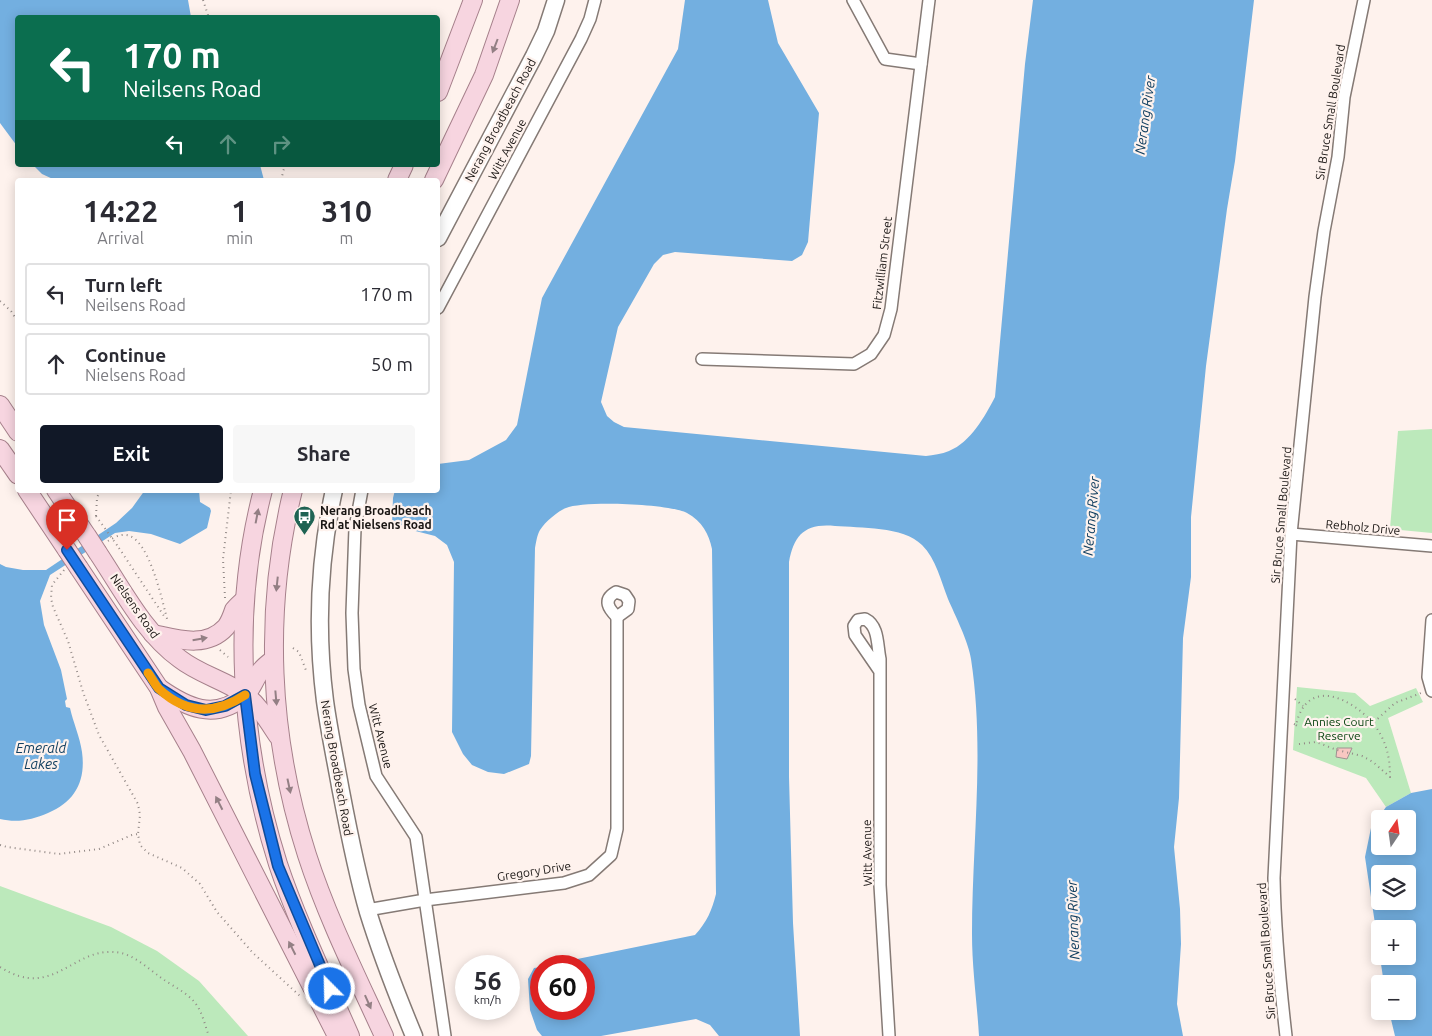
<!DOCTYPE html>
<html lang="en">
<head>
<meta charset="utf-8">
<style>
  :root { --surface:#fff; --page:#f7f7f7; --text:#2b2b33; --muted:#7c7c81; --line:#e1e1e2; --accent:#111827 }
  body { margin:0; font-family:Ubuntu,sans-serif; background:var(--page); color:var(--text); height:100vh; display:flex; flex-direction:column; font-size:19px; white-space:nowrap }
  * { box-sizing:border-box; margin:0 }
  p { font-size:16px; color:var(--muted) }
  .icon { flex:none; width:28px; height:28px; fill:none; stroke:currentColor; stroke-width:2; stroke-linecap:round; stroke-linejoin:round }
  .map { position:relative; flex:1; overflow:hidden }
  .panel { position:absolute; left:15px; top:178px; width:425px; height:315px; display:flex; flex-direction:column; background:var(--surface); border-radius:5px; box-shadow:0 2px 12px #0003 }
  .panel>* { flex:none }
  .top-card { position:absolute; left:15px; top:15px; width:425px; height:152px; border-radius:5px; box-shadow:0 2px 12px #0003; background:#0b6e4f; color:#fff; overflow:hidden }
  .needle { width:32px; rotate:13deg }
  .buttons { position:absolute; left:1371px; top:810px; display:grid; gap:10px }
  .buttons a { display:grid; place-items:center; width:45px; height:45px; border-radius:5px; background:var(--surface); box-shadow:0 2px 12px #0003; font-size:25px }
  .speed { position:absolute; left:455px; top:955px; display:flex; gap:10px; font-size:25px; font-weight:700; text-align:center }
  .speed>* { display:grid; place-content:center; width:65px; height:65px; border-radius:50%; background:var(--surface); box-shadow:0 2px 12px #0003; line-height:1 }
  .speed small { font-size:12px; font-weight:400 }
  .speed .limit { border:8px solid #d22; background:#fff; color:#111 }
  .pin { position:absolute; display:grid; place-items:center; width:42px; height:42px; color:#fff; margin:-51px -21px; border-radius:50% 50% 50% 0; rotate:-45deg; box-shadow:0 0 5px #0007 }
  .pin .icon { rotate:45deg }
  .me { position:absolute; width:55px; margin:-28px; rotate:337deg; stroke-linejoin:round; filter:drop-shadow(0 0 4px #0008) }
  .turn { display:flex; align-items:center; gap:18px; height:105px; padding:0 25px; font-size:22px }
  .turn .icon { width:65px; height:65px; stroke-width:2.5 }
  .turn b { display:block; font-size:35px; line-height:42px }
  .lanes { display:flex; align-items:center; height:48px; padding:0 25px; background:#0003; justify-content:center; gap:25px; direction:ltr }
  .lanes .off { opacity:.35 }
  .eta { display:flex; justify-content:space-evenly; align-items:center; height:85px; text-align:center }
  .eta b { font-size:30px; font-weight:600; line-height:35px }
  .button { display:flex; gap:10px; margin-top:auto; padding:10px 25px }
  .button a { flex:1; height:58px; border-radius:5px; background:var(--accent); color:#fff; font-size:20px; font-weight:600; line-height:58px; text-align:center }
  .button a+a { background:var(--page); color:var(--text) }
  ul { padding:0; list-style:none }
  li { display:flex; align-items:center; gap:15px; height:62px; margin:0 10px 8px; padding:0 15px; border:2px solid var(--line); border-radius:5px }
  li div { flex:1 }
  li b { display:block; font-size:19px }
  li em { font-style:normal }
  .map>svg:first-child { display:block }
  .green { fill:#bce9bb }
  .water { fill:#73afe0; fill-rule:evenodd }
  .building { fill:#f8c7c2; stroke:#9e9291 }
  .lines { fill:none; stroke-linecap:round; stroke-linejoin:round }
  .street-casing { stroke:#857a75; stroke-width:14 }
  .secondary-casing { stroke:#857a75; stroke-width:19 }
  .primary-casing { stroke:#a6808b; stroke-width:20 }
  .path { stroke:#938a87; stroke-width:2; stroke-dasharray:1 4; stroke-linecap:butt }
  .street { stroke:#fff; stroke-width:11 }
  .secondary { stroke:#fff; stroke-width:16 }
  .primary { stroke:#f7d5e0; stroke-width:18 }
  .primary-bridge-casing { stroke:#a6808b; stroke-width:20; stroke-linecap:butt }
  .path-bridge { stroke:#938a87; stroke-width:2; stroke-dasharray:1 4; stroke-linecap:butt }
  .primary-bridge { stroke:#f7d5e0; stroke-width:18 }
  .oneway { fill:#937f84 }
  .route-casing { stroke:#114b97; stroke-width:12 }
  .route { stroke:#1a73e8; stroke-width:9 }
  .slow { stroke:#f59e0b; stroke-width:9 }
  .labels { text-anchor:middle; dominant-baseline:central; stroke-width:4.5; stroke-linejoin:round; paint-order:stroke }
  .street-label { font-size:12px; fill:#191513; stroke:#fef2ed }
  .poi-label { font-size:12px; font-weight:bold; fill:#191513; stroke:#fef2ed; text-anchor:start }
  .park-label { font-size:12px; fill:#0c4613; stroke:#fef2ed }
  .water-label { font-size:14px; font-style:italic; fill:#113f60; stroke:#fef2ed }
</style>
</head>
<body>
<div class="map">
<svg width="1432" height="1036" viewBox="0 0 1432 1036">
  <rect width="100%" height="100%" fill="#fef2ed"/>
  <g class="green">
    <path d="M 1432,429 L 1432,533 L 1390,529 L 1398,431 Z"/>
    <path d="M 1297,687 L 1355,693 L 1370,706 L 1416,688 L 1423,702 L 1388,718 L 1411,793 L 1386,807 L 1366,778 L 1293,750 Z"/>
    <path d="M 0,886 L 111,927 L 157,951 L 199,981 L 248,1036 L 0,1036 Z"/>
  </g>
  <g class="water">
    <path d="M 0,0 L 188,0 L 191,17 L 18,18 L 17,146 L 0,123 Z"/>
    <path d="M 685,0 L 768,0 L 778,43 L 819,113 L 808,242 L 802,255 L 792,261 L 675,252 L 663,255 L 654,264 L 618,327 L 601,402 L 607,416 L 614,422 L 624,427 L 926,456 C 933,455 942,454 949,451 C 971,442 985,416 995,397 L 1025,64 L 1033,0 L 1254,0 L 1235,161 L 1227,209 L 1206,366 L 1191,517 L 1191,577 L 1183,638 L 1179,798 L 1174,847 L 1180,909 L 1181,944 L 1177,1004 L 1183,1036 L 979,1036 C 977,1002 972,968 972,934 C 972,843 985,750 971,659 C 969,643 955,615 948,599 C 941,581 936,559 922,545 C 903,526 860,528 835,526 C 805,523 794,535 789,562 L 789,777 L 793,923 L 800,1036 L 719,1036 L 710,1025 L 696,1019 L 601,1036 L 542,1036 L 537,1030 L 530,1010 L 528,979 L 534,968 L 541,967 L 541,1009 L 584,1009 L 584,966 L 543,966 L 695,935 C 707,922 712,910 716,894 L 712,549 C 709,534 702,521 687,513 C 671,504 584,500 566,508 C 558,511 545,522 540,530 C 537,535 536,543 535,548 L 531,756 L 529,764 L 504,774 L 488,772 L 472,765 L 463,754 L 452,732 L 454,562 L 447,545 L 435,536 L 392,525 L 393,498 L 395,490 L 438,490 L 438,464 L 469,460 L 506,440 L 517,425 L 542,298 L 678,49 Z"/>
    <path d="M 33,165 L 260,165 L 264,180 L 55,180 L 42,174 Z"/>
    <path d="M 145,490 L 199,490 L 200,502 L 210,508 L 211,511 L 207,528 L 180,544 L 151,534 L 129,531 L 115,533 L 50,575 L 40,601 L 44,625 L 61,670 L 67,699 L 65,701 L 66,707 L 70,708 C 73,722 80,737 82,752 C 86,781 75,802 48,813 C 32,820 17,823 0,819 L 0,564 L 6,567 L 23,570 L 46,570 L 116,523 L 132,508 Z"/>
    <path d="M 1432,789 L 1432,1036 L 1395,1036 L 1389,1011 L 1408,1011 L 1408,984 L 1384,984 L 1365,857 L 1371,828 L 1386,807 L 1411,793 ZM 1380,819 L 1408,819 L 1408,846 L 1380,846 ZM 1380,874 L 1408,874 L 1408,901 L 1380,901 ZM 1380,929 L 1408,929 L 1408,956 L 1380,956 Z"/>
  </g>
  <path class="building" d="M 1337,748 L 1352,748 L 1347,759 L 1336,757 Z"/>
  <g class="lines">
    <defs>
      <g id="street">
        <path d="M 853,0 L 885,59 L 921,64"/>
        <path d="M 438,308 L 581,39 L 590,19 L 595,0"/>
        <path d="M 702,359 L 854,364 L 871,354 L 884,335 L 891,309 L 929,0"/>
        <path d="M 362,490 L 355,528 L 352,613 L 354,669 L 359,705 L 376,776 L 416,837 L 445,1036"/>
        <path d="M 1291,534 L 1432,546"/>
        <path d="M 616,592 L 625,595 L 629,601 L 628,609 L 617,617 C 609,609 602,600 616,592 Z"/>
        <path d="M 1432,620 L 1428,677 L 1432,691"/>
        <path d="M 879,670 L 855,635 L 854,626 L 858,620 L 865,619 C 879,626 877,645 880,659 L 880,885 L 889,1036"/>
        <path d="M 367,910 L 425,900 L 564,883 L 589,875 L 611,855 L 617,829 L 617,617"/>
        <path d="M 1286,1036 C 1280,984 1275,931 1274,878 L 1291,534 L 1315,297 L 1324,231 L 1338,157 L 1344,97 L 1364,0"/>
      </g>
      <g id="secondary">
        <path d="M 438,238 L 534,56 L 546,31 L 556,0"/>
        <path d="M 334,490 C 319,559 316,631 325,701 C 329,730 335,758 340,786 C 348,828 356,871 368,912 C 381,954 397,995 414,1036"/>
      </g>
      <g id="primary">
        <path d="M 438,92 L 473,0"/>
        <path d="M 397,180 L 404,165"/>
        <path d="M 434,180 L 484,75 L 510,0"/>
        <path d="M 0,405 L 18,432"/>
        <path d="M 0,449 L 18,475"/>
        <path d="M 27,490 L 67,550"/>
        <path d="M 56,490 L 87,536"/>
        <path d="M 263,490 C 231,612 240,744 278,864 C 297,921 326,981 350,1036"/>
        <path d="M 293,490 C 263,611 269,737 307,855 C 327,917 357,977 384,1036"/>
        <path d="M 98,553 C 122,589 144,633 180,659 C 199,674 224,680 244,694 C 258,704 268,721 278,736"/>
        <path d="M 79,568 L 159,688 L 167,707 L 192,751 L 337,1036"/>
        <path d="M 153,634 C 177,639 206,649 226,627 C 230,622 232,616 234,610 C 237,606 242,602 245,599"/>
        <path d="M 159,688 C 186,707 215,722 245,695 C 252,689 254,680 260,672 C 263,667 269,663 274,659"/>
      </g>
    </defs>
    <use href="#street" class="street-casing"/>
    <use href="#secondary" class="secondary-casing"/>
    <use href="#primary" class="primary-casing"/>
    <g class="path">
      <path d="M 203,0 L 209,18"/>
      <path d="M 281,180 L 285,165"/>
      <path d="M 0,301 L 11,311 L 18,322"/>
      <path d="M 96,516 L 97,498 L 100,490"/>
      <path d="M 108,541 C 113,538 119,534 126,535 C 150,538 162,602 168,622"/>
      <path d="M 119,548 L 166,619"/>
      <path d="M 64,570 L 52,585 L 51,598 L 53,607 L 68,641 L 83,692 L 99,735 L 138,804 L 140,815 L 138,834 L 140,845 L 148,853 L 182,868 L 200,884 L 217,912 L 253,953 L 300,996"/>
      <path d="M 225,598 L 223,559 L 231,490"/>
      <path d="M 293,648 L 299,652 L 307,673"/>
      <path d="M 220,650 L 228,657"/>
      <path d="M 1295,699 L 1303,706"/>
      <path d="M 1294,724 L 1296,725 C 1307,677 1350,697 1373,723 L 1395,703 L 1421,693"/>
      <path d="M 1296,725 L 1300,728"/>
      <path d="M 1299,744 L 1316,742 L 1337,750 L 1362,756 L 1373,762 L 1390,777 C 1390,756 1386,740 1373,723"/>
      <path d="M 0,845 L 7,847 L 59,854 L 99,849 L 132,835 L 138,834"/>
      <path d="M 0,967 C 55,1002 74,943 121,953 C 135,956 149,969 160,977 C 172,986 187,992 196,1004 C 203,1014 205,1026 209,1036"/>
    </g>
    <use href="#street" class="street"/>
    <use href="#secondary" class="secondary"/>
    <use href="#primary" class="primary"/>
    <defs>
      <g id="primary-bridge">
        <path d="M 87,536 L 98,553"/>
        <path d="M 67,550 L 79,568"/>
      </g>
    </defs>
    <use href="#primary-bridge" class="primary-bridge-casing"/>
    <path class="path-bridge" d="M 96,516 L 119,548"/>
    <use href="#primary-bridge" class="primary-bridge"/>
  </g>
  <defs><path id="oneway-solid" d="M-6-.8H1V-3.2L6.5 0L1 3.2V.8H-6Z" transform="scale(1.25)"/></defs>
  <g class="oneway">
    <use href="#oneway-solid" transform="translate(495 46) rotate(111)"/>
    <use href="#oneway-solid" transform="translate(257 516) rotate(-79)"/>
    <use href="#oneway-solid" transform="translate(277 584) rotate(96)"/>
    <use href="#oneway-solid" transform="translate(200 639) rotate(-10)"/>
    <use href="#oneway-solid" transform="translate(276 698) rotate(85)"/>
    <use href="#oneway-solid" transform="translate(289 786) rotate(78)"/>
    <use href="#oneway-solid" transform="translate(219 803) rotate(-117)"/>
    <use href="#oneway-solid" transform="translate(292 948) rotate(-117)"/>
    <use href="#oneway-solid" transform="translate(368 1002) rotate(66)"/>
  </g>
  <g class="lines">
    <defs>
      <path id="route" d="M 67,550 L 159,688 L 186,705 L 206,710 L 225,706 L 245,695 L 255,774 L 278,866 L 330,989"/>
    </defs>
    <use href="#route" class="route-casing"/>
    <use href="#route" class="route"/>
    <path class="slow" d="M 148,673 C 152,678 155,685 159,689 C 186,714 215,715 245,695"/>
  </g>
  <defs>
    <symbol id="bus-pin" viewBox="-11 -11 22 30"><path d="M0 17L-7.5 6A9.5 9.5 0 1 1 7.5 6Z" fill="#1f6353" stroke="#fef2ed"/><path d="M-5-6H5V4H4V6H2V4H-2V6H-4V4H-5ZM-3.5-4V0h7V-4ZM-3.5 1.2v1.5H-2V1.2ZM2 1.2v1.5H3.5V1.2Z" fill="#fff"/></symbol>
  </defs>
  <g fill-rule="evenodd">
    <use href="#bus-pin" x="292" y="504" width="25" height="34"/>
  </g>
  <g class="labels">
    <g class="street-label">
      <text transform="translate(1330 112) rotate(-81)">Sir Bruce Small Boulevard</text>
      <text transform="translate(500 120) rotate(-62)">Nerang Broadbeach Road</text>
      <text transform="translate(507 149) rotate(-62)">Witt Avenue</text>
      <text transform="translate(882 263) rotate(-83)">Fitzwilliam Street</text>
      <text transform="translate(1281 515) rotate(-85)">Sir Bruce Small Boulevard</text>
      <text transform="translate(1363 527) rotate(5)">Rebholz Drive</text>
      <text transform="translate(135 606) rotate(55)">Nielsens Road</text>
      <text transform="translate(381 736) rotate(76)">Witt Avenue</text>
      <text transform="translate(337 768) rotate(80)">Nerang Broadbeach Road</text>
      <text transform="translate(867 853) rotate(-91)">Witt Avenue</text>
      <text transform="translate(534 871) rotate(-9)">Gregory Drive</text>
      <text transform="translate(1266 951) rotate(-94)">Sir Bruce Small Boulevard</text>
    </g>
    <g class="poi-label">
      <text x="320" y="510">Nerang Broadbeach<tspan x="320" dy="14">Rd at Nielsens Road</tspan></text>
    </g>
    <g class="park-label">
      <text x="1339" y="721">Annies Court<tspan x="1339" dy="14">Reserve</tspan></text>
    </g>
    <g class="water-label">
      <text transform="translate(1145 115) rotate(-82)">Nerang River</text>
      <text transform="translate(1091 516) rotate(-85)">Nerang River</text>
      <text x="41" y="748">Emerald<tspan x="41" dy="16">Lakes</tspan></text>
      <text transform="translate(1073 920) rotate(-92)">Nerang River</text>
    </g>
  </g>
</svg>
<div class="buttons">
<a><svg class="needle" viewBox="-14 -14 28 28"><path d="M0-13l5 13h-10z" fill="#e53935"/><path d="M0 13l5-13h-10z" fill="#7c7c81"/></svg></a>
<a><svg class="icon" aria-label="layers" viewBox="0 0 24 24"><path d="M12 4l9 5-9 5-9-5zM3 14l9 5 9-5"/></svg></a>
<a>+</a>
<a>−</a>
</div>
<div class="speed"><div>56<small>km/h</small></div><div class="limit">60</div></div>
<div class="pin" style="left:67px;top:550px;background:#d93025"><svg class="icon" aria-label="arrive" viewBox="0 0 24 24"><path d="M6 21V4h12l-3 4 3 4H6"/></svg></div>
<svg class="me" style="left:330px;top:989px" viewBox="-20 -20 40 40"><circle r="17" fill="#1a73e8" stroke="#fff" stroke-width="3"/><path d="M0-11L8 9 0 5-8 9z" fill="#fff"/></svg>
<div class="top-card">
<div class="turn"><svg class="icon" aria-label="left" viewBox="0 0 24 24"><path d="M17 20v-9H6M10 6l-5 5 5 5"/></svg><div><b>170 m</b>Neilsens Road</div></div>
<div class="lanes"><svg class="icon" aria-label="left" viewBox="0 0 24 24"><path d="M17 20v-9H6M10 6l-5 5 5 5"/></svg><svg class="icon off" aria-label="ahead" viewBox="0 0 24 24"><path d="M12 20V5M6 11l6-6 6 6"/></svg><svg class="icon off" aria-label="right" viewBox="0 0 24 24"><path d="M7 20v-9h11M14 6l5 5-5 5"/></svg></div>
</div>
<section class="panel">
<div class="eta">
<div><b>14:22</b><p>Arrival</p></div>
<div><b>1</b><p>min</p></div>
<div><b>310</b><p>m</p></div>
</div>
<ul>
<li><svg class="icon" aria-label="left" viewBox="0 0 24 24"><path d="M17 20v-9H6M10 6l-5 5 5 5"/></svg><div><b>Turn left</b><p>Neilsens Road</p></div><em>170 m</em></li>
<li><svg class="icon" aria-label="ahead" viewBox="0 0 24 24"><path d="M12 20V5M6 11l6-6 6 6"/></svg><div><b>Continue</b><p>Nielsens Road</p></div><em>50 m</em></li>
</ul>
<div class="button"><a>Exit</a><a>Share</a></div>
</section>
</div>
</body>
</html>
